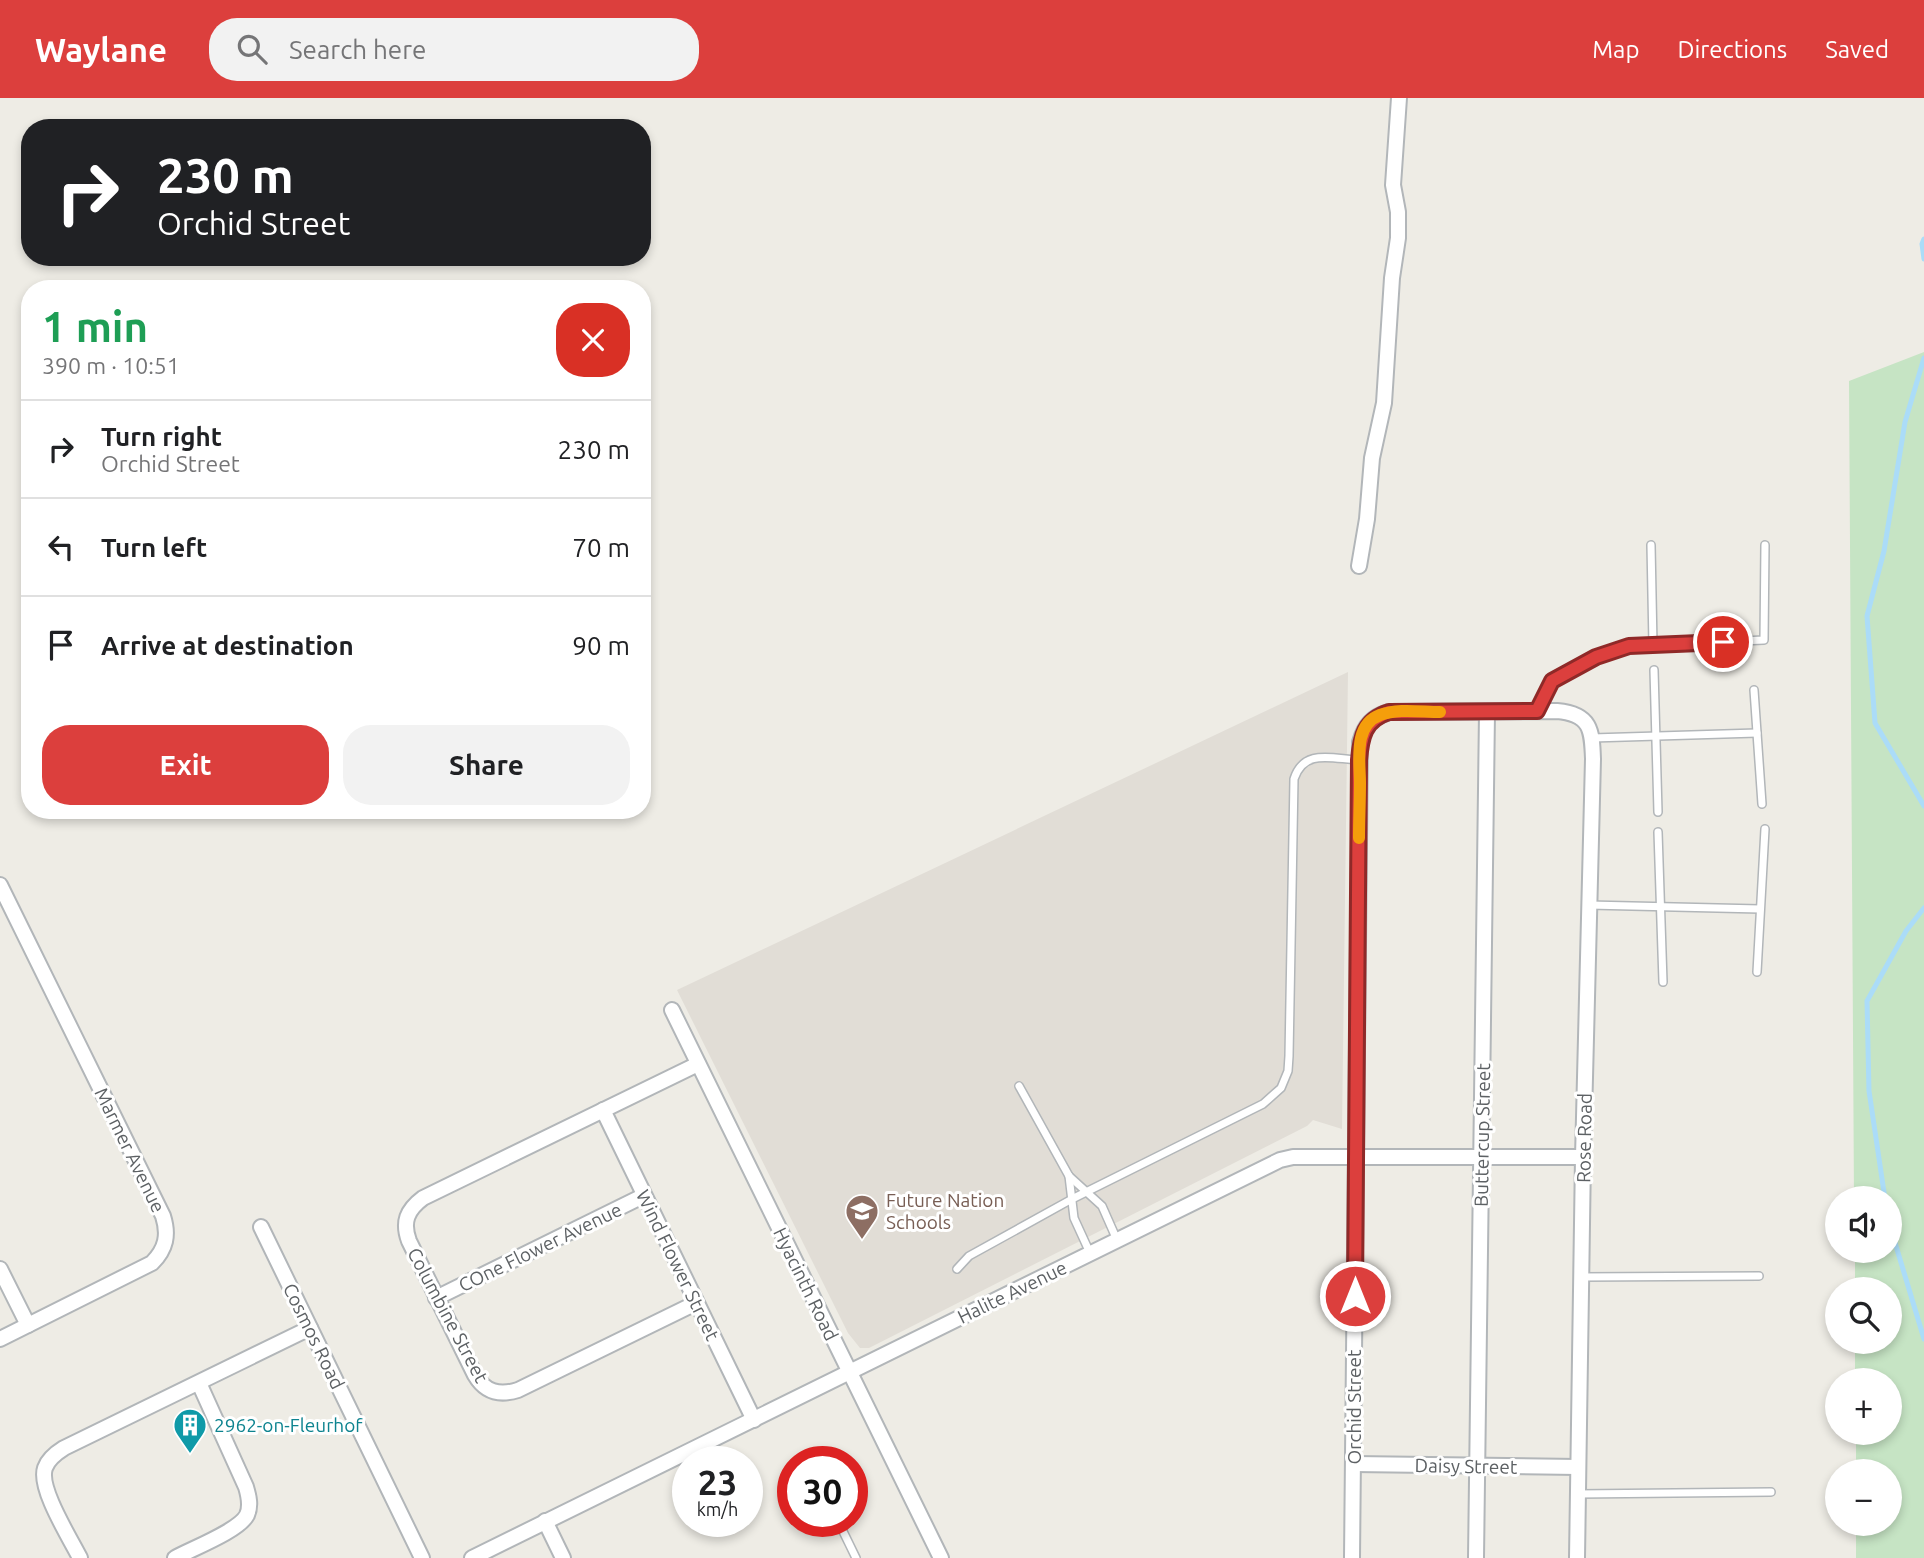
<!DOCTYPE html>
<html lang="en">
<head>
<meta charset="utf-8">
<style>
  :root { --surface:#fff; --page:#f2f2f2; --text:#202124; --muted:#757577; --line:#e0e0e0; --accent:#dc3f3d }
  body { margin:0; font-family:Ubuntu,sans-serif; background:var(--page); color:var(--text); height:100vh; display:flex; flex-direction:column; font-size:26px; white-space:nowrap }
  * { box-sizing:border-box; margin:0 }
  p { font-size:23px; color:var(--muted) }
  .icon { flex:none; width:38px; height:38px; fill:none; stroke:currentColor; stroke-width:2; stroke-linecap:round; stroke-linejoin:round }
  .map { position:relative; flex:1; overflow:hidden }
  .drawer { position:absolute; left:21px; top:182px; width:630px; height:539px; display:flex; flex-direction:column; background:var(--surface); border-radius:28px; box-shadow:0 4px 10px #0003 }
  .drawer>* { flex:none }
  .banner { position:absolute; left:21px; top:21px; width:630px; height:147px; border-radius:28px; box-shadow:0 4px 10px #0003; background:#202124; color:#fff; overflow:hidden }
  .buttons { position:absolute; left:1825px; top:1088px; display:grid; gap:14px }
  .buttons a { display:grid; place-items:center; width:77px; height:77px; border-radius:50%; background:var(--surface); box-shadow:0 4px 10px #0003; font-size:35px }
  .speed { position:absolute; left:672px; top:1348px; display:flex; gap:14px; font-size:35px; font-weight:700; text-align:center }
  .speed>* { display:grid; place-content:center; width:91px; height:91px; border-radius:50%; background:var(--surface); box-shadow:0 4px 10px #0003; line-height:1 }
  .speed small { font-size:18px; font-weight:400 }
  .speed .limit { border:10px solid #d22; background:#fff; color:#111 }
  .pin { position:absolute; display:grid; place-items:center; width:60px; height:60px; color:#fff; margin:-30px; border:4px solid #fff; border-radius:50%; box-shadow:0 2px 7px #0007 }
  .me { position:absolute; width:77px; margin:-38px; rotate:0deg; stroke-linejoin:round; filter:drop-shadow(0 0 5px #0008) }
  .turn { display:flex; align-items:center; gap:24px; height:147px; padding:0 21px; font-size:32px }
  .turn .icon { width:91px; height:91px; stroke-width:2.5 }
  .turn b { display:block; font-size:49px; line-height:60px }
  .round { display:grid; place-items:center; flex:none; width:74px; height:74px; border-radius:28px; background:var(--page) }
  .overview { display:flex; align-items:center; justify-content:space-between; height:119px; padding:0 21px }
  h1 { font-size:42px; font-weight:700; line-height:52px; color:#1e9e55 }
  .button { display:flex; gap:14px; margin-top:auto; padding:14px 21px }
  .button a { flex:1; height:80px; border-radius:28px; background:var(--accent); color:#fff; font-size:28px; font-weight:700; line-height:80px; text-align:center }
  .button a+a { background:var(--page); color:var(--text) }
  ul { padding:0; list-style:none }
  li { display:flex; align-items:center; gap:21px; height:98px; padding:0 21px; border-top:2px solid var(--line) }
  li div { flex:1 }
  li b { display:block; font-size:26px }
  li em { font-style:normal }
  header { display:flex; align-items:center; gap:42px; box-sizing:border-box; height:98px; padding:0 35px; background:var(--accent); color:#fff }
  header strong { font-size:33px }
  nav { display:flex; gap:38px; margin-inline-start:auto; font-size:24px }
  .search { width:490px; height:63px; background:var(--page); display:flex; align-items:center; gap:18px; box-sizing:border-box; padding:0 24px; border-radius:28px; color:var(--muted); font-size:26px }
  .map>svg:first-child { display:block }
  .education { fill:#e1ddd6 }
  .green { fill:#c6e4c4 }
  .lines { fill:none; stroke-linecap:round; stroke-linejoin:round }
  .stream { stroke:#abdcf8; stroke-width:5 }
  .service-casing { stroke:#b2b6b9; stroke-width:10 }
  .minor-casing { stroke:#b2b6b9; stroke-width:18 }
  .service { stroke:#fff; stroke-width:7 }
  .minor { stroke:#fff; stroke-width:14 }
  .route-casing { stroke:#8f2928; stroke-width:18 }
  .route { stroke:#dc3f3d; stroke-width:12 }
  .slow { stroke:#f59e0b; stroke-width:12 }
  .labels { text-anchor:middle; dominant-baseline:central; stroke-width:6; stroke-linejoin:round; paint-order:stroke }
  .street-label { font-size:19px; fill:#5d6164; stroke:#fff }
  .education-label { font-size:19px; fill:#785e54; stroke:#fff; text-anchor:start }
  .culture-label { font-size:19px; fill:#0d838f; stroke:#fff; text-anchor:start }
</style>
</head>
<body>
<header>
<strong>Waylane</strong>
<div class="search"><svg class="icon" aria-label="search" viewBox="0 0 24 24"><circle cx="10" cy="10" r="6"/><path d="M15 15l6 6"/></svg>Search here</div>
<nav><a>Map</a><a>Directions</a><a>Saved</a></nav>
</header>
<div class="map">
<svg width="1924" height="1460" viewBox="0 0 1924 1460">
  <rect width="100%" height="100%" fill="#eeece5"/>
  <path class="education" d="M 1348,574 L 1342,1031 L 1313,1022 L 1307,1028 L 869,1250 L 860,1250 L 848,1235 L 677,892 Z"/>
  <path class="green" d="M 1924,254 L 1924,1460 L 1856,1460 L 1856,1426 L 1890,1426 L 1890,1374 L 1856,1374 L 1856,1335 L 1890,1335 L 1890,1283 L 1855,1283 L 1855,1244 L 1890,1244 L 1890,1192 L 1855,1192 L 1855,1153 L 1890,1153 L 1890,1101 L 1854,1101 L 1849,283 Z"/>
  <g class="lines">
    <g class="stream">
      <path d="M 1924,141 L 1922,146 L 1924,161"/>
      <path d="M 1924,260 L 1905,324 L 1884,453 L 1867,518 L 1875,625 L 1924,708"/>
      <path d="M 1885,1101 L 1869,993 L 1867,903 L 1906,833 L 1924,810"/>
      <path d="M 1890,1128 L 1924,1241"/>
    </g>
    <defs>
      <g id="service">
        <path d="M 1651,447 L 1653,547"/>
        <path d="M 1654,572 L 1658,714"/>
        <path d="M 1754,592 L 1762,706"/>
        <path d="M 1538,613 L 1546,591 L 1560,577 L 1596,559 L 1629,548 L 1764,542 L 1765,447"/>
        <path d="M 1592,640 L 1757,635"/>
        <path d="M 1658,734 L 1663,884"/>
        <path d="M 1589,807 L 1760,811"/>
        <path d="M 1757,874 L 1765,731"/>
        <path d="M 1019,988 L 1069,1078 L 1102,1108 L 1117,1142"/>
        <path d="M 1069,1078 L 1074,1120 L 1090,1155"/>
        <path d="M 957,1171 L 969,1158 L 1072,1101 L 1263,1006 L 1281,990 L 1288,973 L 1289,958 L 1294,681 C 1304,650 1332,661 1359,662"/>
        <path d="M 1582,1179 L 1759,1178"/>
        <path d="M 1578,1396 L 1771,1394"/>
        <path d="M 838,1423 L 856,1460"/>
      </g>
      <g id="minor">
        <path d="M 1359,468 L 1367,421 L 1372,360 L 1384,305 L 1392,180 L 1398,140 L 1398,114 L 1393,87 L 1399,0"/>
        <path d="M 0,787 L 163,1118 C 169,1137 166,1151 152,1165 L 0,1241"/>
        <path d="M 672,912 L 941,1460"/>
        <path d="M 603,1012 L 754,1322"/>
        <path d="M 261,1129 L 422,1460"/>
        <path d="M 0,1171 L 28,1227"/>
        <path d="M 436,1200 L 643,1098"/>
        <path d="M 696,1205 L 518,1292 C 499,1298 485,1294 475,1277 L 409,1143 C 402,1124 407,1112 423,1100 L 698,966"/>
        <path d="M 1354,1366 L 1578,1369"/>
        <path d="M 545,1423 L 563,1460"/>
        <path d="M 80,1460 C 70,1440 38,1390 45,1370 C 48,1361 56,1355 64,1350 L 310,1230"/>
        <path d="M 175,1460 C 191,1451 239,1433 247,1417 C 251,1408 249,1399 246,1389 L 199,1285"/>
        <path d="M 472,1460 L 1280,1062 L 1293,1059 L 1583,1059"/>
        <path d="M 1352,1460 L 1360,644 C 1365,627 1372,619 1389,614 L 1557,613 C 1591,616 1592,632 1593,661 L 1583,1059 L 1577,1460"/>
        <path d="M 1476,1460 L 1487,615"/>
      </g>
    </defs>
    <use href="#service" class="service-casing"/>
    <use href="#minor" class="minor-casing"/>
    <use href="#service" class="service"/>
    <use href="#minor" class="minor"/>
  </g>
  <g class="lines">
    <defs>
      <path id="route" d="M 1355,1198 L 1359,662 C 1361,639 1364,622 1389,614 L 1537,613 L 1552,583 L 1596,559 L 1629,548 L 1723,544"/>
    </defs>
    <use href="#route" class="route-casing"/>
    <use href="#route" class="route"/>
    <path class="slow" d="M 1359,740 C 1359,722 1360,704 1360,685 C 1360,663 1353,627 1380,617 C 1398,610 1421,614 1440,614"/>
  </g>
  <defs>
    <symbol id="school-pin" viewBox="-11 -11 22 30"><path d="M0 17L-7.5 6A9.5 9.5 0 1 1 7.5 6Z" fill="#8d6e63" stroke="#fff"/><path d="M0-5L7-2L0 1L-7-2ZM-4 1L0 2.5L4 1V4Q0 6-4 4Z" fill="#fff"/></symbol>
    <symbol id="building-pin" viewBox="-11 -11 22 30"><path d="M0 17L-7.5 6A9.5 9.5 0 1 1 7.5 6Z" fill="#0f9aa8" stroke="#fff"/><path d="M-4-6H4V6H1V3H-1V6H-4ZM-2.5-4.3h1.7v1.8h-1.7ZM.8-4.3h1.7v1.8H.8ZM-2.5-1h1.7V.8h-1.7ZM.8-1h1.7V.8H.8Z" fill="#fff"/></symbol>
  </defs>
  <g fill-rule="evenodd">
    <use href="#school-pin" x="843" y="1094" width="38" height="52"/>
    <use href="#building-pin" x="171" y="1308" width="38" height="52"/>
  </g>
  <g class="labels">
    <g class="street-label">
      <text transform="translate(1482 1037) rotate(-89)">Buttercup Street</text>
      <text transform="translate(1584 1040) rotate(-89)">Rose Road</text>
      <text transform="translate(130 1052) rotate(64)">Marmer Avenue</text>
      <text transform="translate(540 1149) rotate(-26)">COne Flower Avenue</text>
      <text transform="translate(678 1167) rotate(64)">Wind Flower Street</text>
      <text transform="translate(806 1186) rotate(64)">Hyacinth Road</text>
      <text transform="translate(1012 1194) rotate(-26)">Halite Avenue</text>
      <text transform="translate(448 1217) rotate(62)">Columbine Street</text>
      <text transform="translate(314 1238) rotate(64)">Cosmos Road</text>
      <text transform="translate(1354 1309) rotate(-90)">Orchid Street</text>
      <text transform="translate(1466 1368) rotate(1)">Daisy Street</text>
    </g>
    <g class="education-label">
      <text x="886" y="1102">Future Nation<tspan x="886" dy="22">Schools</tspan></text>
    </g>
    <g class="culture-label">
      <text x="214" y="1327">2962-on-Fleurhof</text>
    </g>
  </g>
</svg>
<div class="buttons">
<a><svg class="icon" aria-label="sound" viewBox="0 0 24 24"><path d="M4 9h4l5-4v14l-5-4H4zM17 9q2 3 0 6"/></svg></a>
<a><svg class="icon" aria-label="search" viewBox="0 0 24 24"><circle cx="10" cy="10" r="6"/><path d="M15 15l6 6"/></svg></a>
<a>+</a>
<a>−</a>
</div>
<div class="speed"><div>23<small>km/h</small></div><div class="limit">30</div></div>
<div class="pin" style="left:1723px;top:544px;background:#d93025"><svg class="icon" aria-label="arrive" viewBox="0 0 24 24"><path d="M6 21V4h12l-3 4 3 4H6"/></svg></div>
<svg class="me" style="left:1355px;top:1198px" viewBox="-20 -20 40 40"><circle r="17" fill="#dc3f3d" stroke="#fff" stroke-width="3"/><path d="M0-11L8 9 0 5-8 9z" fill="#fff"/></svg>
<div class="banner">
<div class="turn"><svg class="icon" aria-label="right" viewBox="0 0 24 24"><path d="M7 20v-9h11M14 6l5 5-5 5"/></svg><div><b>230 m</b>Orchid Street</div></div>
</div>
<section class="drawer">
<div class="overview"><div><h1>1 min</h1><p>390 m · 10:51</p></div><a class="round" style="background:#d93025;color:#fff"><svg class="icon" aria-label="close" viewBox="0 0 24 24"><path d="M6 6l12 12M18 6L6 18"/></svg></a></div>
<ul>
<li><svg class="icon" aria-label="right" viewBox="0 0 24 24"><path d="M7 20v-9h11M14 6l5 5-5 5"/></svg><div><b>Turn right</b><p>Orchid Street</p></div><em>230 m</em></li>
<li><svg class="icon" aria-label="left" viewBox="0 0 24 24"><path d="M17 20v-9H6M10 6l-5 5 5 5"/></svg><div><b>Turn left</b></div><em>70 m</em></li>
<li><svg class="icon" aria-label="arrive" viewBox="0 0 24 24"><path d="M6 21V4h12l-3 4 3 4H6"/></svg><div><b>Arrive at destination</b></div><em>90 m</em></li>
</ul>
<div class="button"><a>Exit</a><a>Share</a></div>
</section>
</div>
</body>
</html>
